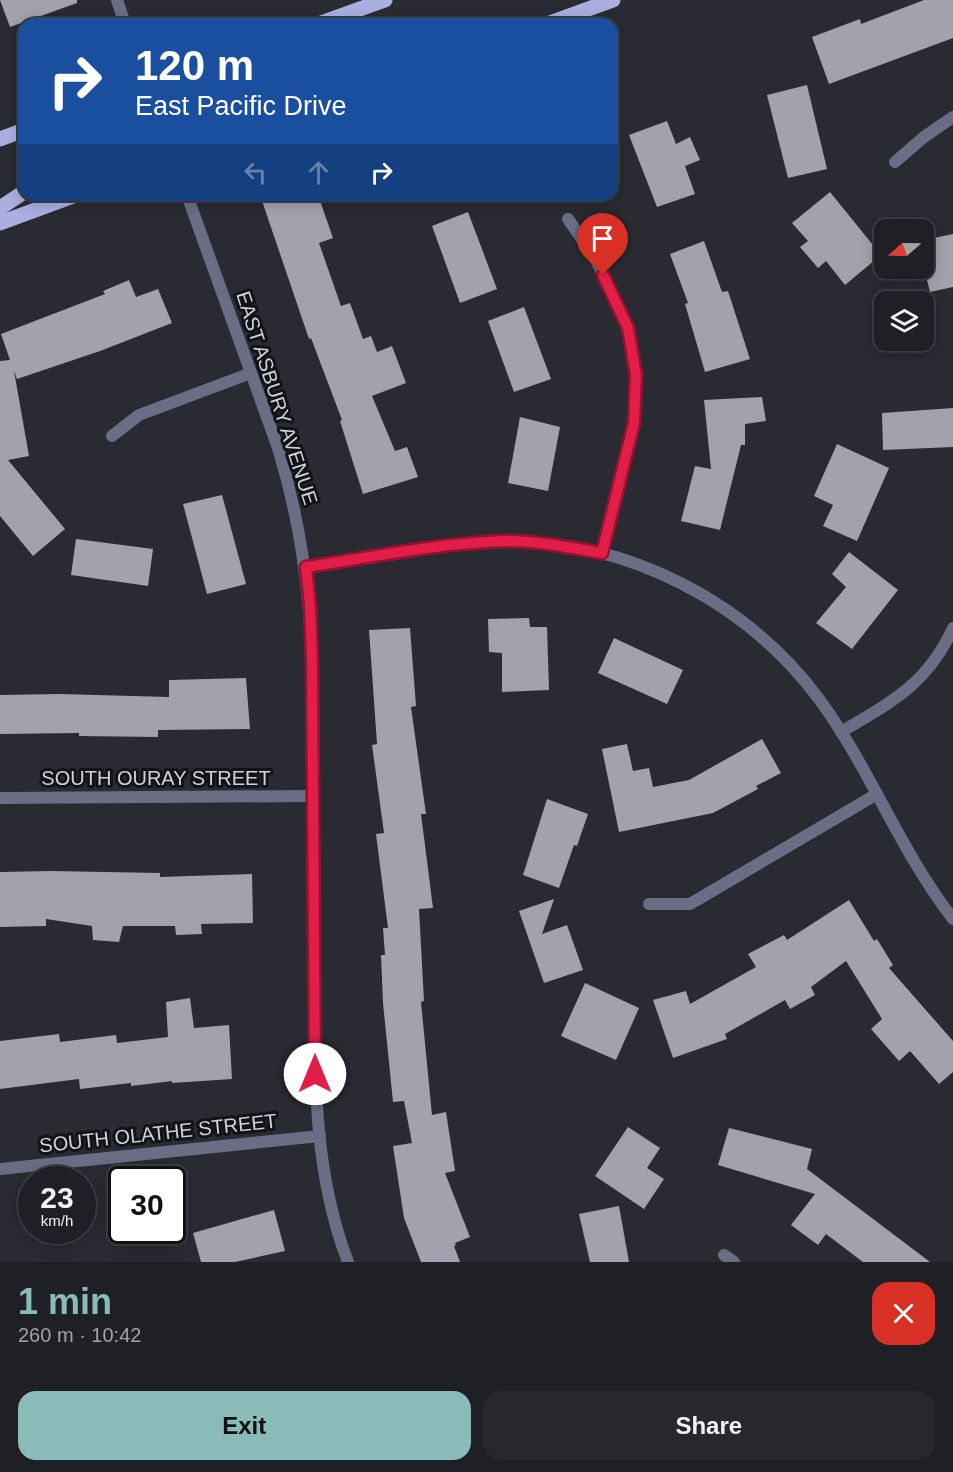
<!DOCTYPE html>
<html lang="en">
<head>
<meta charset="utf-8">
<style>
  :root { --surface:#1f2026; --page:#27282e; --text:#f1f3f6; --muted:#a1a3a7; --line:#3c3e43; --accent:#8bbbb9 }
  body { margin:0; font-family:Arial,sans-serif; background:var(--page); color:var(--text); height:100vh; display:flex; flex-direction:column; font-size:22px; white-space:nowrap }
  * { box-sizing:border-box; margin:0 }
  p { font-size:20px; color:var(--muted) }
  .icon { flex:none; width:33px; height:33px; fill:none; stroke:currentColor; stroke-width:2; stroke-linecap:round; stroke-linejoin:round }
  .map { position:relative; height:1262px; overflow:hidden }
  .panel { display:flex; flex-direction:column; background:var(--surface); flex:1 }
  .panel>* { flex:none }
  .banner { position:absolute; left:18px; top:18px; width:600px; height:183px; border-radius:18px; box-shadow:0 3px 15px #0003,0 0 0 2px var(--line); background:#1a4fa0; color:#fff; overflow:hidden }
  .needle { width:39px; rotate:250deg }
  .fabs { position:absolute; left:874px; top:219px; display:grid; gap:12px }
  .fabs a { display:grid; place-items:center; width:60px; height:60px; border-radius:12px; background:var(--surface); box-shadow:0 3px 15px #0003,0 0 0 2px var(--line); font-size:30px }
  .speed { position:absolute; left:18px; top:1166px; display:flex; gap:12px; font-size:30px; font-weight:700; text-align:center }
  .speed>* { display:grid; place-content:center; width:78px; height:78px; border-radius:50%; background:var(--surface); box-shadow:0 3px 15px #0003,0 0 0 2px var(--line); line-height:1 }
  .speed small { font-size:15px; font-weight:400 }
  .speed .limit { border:3px solid #111; border-radius:9px; background:#fff; color:#111 }
  .pin { position:absolute; display:grid; place-items:center; width:51px; height:51px; color:#fff; margin:-62px -26px; border-radius:50% 50% 50% 0; rotate:-45deg; box-shadow:0 0 6px #0007 }
  .pin .icon { rotate:45deg }
  .me { position:absolute; width:66px; margin:-33px; rotate:0deg; stroke-linejoin:round; filter:drop-shadow(0 0 4px #0008) }
  .turn { display:flex; align-items:center; gap:21px; height:126px; padding:0 18px; font-size:27px }
  .turn .icon { width:78px; height:78px; stroke-width:2.5 }
  .turn b { display:block; font-size:42px; line-height:51px }
  .lanes { display:flex; align-items:center; height:57px; padding:0 18px; background:#0003; justify-content:center; gap:30px; direction:ltr }
  .lanes .off { opacity:.35 }
  .round { display:grid; place-items:center; flex:none; width:63px; height:63px; border-radius:18px; background:var(--page) }
  .head { display:flex; align-items:center; justify-content:space-between; height:102px; padding:0 18px }
  h1 { font-size:36px; font-weight:700; line-height:45px; color:var(--accent) }
  .primary-button { display:flex; gap:12px; margin-top:auto; padding:12px 18px }
  .primary-button a { flex:1; height:69px; border-radius:18px; background:var(--accent); color:#111; font-size:24px; font-weight:700; line-height:69px; text-align:center }
  .primary-button a+a { background:var(--page); color:var(--text) }
  .map>svg:first-child { display:block }
  .building { fill:#a1a2ad }
  .lines { fill:none; stroke-linecap:round; stroke-linejoin:round }
  .minor { stroke:#6b6d85; stroke-width:12 }
  .primary { stroke:#abafe0; stroke-width:15 }
  .route-casing { stroke:#92132f; stroke-width:15 }
  .route { stroke:#e11d48; stroke-width:10 }
  .labels { text-anchor:middle; dominant-baseline:central; stroke-width:6; stroke-linejoin:round; paint-order:stroke }
  .street-label { font-size:20px; fill:#d1d2d7; stroke:#121316 }
</style>
</head>
<body>
<div class="map">
<svg width="953" height="1262" viewBox="0 0 953 1262">
  <rect width="100%" height="100%" fill="#292a32"/>
  <g class="building">
    <path d="M 0,0 L 77,0 L 77,3 L 10,27 Z"/>
    <path d="M 924,0 L 953,0 L 953,38 L 829,84 L 812,37 L 860,19 L 861,24 Z"/>
    <path d="M 807,85 L 827,169 L 788,178 L 767,95 Z"/>
    <path d="M 667,121 L 676,144 L 690,137 L 700,160 L 685,166 L 695,194 L 657,207 L 629,135 Z"/>
    <path d="M 830,192 L 881,255 L 845,285 L 826,261 L 818,268 L 800,247 L 808,241 L 792,223 Z"/>
    <path d="M 260,195 L 318,195 L 333,238 L 319,243 L 341,306 L 350,303 L 363,339 L 371,336 L 377,352 L 392,346 L 406,383 L 372,396 L 395,451 L 407,447 L 418,477 L 363,494 L 340,421 L 342,420 L 311,338 L 309,339 Z"/>
    <path d="M 468,212 L 497,289 L 460,303 L 432,226 Z"/>
    <path d="M 953,234 L 953,287 L 930,292 L 924,268 L 924,240 Z"/>
    <path d="M 704,241 L 722,292 L 728,291 L 750,359 L 705,372 L 685,304 L 688,303 L 670,254 Z"/>
    <path d="M 129,280 L 136,297 L 158,289 L 172,323 L 100,351 L 17,379 L 14,371 L 29,456 L 8,460 L 65,529 L 33,556 L 0,516 L 0,361 L 10,360 L 1,334 L 105,294 L 103,291 Z"/>
    <path d="M 524,307 L 551,379 L 514,392 L 488,321 Z"/>
    <path d="M 762,397 L 766,421 L 745,424 L 745,445 L 741,445 L 720,530 L 681,521 L 695,466 L 711,469 L 704,400 Z"/>
    <path d="M 953,408 L 953,447 L 883,450 L 882,413 Z"/>
    <path d="M 520,417 L 560,427 L 548,491 L 508,483 Z"/>
    <path d="M 837,444 L 889,468 L 857,541 L 823,526 L 833,505 L 814,496 Z"/>
    <path d="M 222,495 L 246,584 L 207,594 L 183,504 Z"/>
    <path d="M 76,539 L 153,549 L 148,586 L 71,575 Z"/>
    <path d="M 849,552 L 898,590 L 852,649 L 816,623 L 846,587 L 832,574 Z"/>
    <path d="M 529,618 L 530,627 L 547,627 L 549,690 L 502,692 L 502,653 L 489,652 L 488,619 Z"/>
    <path d="M 410,628 L 416,706 L 411,707 L 426,814 L 421,814 L 433,908 L 419,909 L 424,1001 L 421,1002 L 432,1115 L 446,1112 L 455,1171 L 445,1173 L 470,1237 L 455,1243 L 456,1245 L 454,1246 L 460,1262 L 421,1262 L 404,1218 L 393,1146 L 412,1143 L 404,1101 L 393,1102 L 383,1003 L 381,955 L 385,955 L 383,928 L 388,928 L 376,834 L 384,833 L 372,745 L 377,744 L 369,630 Z"/>
    <path d="M 614,638 L 683,670 L 667,704 L 598,673 Z"/>
    <path d="M 246,678 L 250,729 L 158,730 L 158,737 L 79,736 L 79,733 L 0,734 L 0,695 L 60,694 L 169,697 L 169,680 Z"/>
    <path d="M 762,739 L 781,773 L 756,786 L 758,789 L 713,813 L 619,832 L 602,749 L 627,744 L 633,771 L 649,768 L 653,787 L 689,780 Z"/>
    <path d="M 547,799 L 588,814 L 577,846 L 574,845 L 559,888 L 523,875 Z"/>
    <path d="M 51,871 L 160,873 L 160,877 L 252,874 L 253,923 L 201,924 L 202,934 L 176,935 L 175,926 L 123,926 L 119,942 L 93,940 L 92,926 L 46,919 L 46,926 L 0,927 L 0,872 Z"/>
    <path d="M 554,899 L 542,934 L 567,925 L 583,970 L 544,983 L 519,911 Z"/>
    <path d="M 849,900 L 874,941 L 877,939 L 893,965 L 889,968 L 953,1041 L 953,1072 L 939,1084 L 910,1051 L 899,1061 L 871,1029 L 882,1019 L 846,961 L 811,987 L 815,995 L 790,1009 L 785,1000 L 725,1034 L 727,1039 L 673,1058 L 653,1000 L 686,991 L 690,1004 L 756,967 L 748,954 L 784,935 L 787,940 Z"/>
    <path d="M 585,983 L 639,1008 L 616,1060 L 561,1036 Z"/>
    <path d="M 190,998 L 194,1028 L 229,1025 L 232,1079 L 172,1083 L 172,1081 L 131,1086 L 131,1083 L 80,1089 L 79,1079 L 0,1089 L 0,1041 L 59,1034 L 60,1042 L 116,1035 L 117,1043 L 168,1037 L 166,1002 Z"/>
    <path d="M 628,1127 L 660,1148 L 647,1168 L 664,1179 L 644,1209 L 595,1176 Z"/>
    <path d="M 729,1128 L 812,1149 L 807,1169 L 930,1262 L 863,1262 L 826,1234 L 818,1245 L 791,1225 L 815,1194 L 718,1165 Z"/>
    <path d="M 619,1206 L 629,1262 L 590,1262 L 579,1214 Z"/>
    <path d="M 274,1210 L 285,1251 L 235,1262 L 201,1262 L 193,1233 Z"/>
  </g>
  <g class="lines">
    <g class="minor">
      <path d="M 117,0 L 125,24"/>
      <path d="M 895,162 L 924,137 L 953,117"/>
      <path d="M 187,195 L 278,448 C 300,520 309,586 312,661 C 313,758 314,855 314,952 C 315,1055 310,1164 348,1262"/>
      <path d="M 568,219 L 595,258 L 628,328 L 636,375 L 634,423 L 602,553"/>
      <path d="M 112,436 L 139,415 L 251,373"/>
      <path d="M 306,567 C 341,562 377,557 413,551 C 444,547 476,541 507,541 C 629,541 747,602 819,699 C 870,768 900,851 953,919"/>
      <path d="M 841,732 C 891,702 927,685 953,628"/>
      <path d="M 0,798 L 313,796"/>
      <path d="M 649,904 L 690,904 L 877,794"/>
      <path d="M 0,1169 L 320,1136"/>
      <path d="M 724,1255 L 734,1262"/>
    </g>
    <g class="primary">
      <path d="M 318,24 L 385,0"/>
      <path d="M 547,24 L 613,0"/>
      <path d="M 0,139 L 24,130"/>
      <path d="M 0,208 L 24,192"/>
      <path d="M 0,223 L 76,195"/>
    </g>
  </g>
  <g class="lines">
    <defs>
      <path id="route" d="M 315,1074 L 312,661 L 310,605 L 306,567 C 372,557 439,543 507,541 C 539,541 571,548 602,553 L 634,423 L 636,375 L 628,328 L 603,275"/>
    </defs>
    <use href="#route" class="route-casing"/>
    <use href="#route" class="route"/>
  </g>
  <g class="labels">
    <g class="street-label">
      <text transform="translate(277 398) rotate(72)">EAST ASBURY AVENUE</text>
      <text x="156" y="778">SOUTH OURAY STREET</text>
      <text transform="translate(158 1133) rotate(-6)">SOUTH OLATHE STREET</text>
    </g>
  </g>
</svg>
<div class="fabs">
<a><svg class="needle" viewBox="-14 -14 28 28"><path d="M0-13l5 13h-10z" fill="#e53935"/><path d="M0 13l5-13h-10z" fill="#a1a3a7"/></svg></a>
<a><svg class="icon" aria-label="layers" viewBox="0 0 24 24"><path d="M12 4l9 5-9 5-9-5zM3 14l9 5 9-5"/></svg></a>
</div>
<div class="speed"><div>23<small>km/h</small></div><div class="limit">30</div></div>
<div class="pin" style="left:603px;top:275px;background:#d93025"><svg class="icon" aria-label="arrive" viewBox="0 0 24 24"><path d="M6 21V4h12l-3 4 3 4H6"/></svg></div>
<svg class="me" style="left:315px;top:1074px" viewBox="-20 -20 40 40"><circle r="19" fill="#fff"/><path d="M0-13L10 11 0 6-10 11z" fill="#e11d48"/></svg>
<div class="banner">
<div class="turn"><svg class="icon" aria-label="right" viewBox="0 0 24 24"><path d="M7 20v-9h11M14 6l5 5-5 5"/></svg><div><b>120 m</b>East Pacific Drive</div></div>
<div class="lanes"><svg class="icon off" aria-label="left" viewBox="0 0 24 24"><path d="M17 20v-9H6M10 6l-5 5 5 5"/></svg><svg class="icon off" aria-label="ahead" viewBox="0 0 24 24"><path d="M12 20V5M6 11l6-6 6 6"/></svg><svg class="icon" aria-label="right" viewBox="0 0 24 24"><path d="M7 20v-9h11M14 6l5 5-5 5"/></svg></div>
</div>
</div>
<section class="panel">
<div class="head"><div><h1>1 min</h1><p>260 m · 10:42</p></div><a class="round" style="background:#d93025;color:#fff"><svg class="icon" aria-label="close" viewBox="0 0 24 24"><path d="M6 6l12 12M18 6L6 18"/></svg></a></div>
<div class="primary-button"><a>Exit</a><a>Share</a></div>
</section>
</body>
</html>
